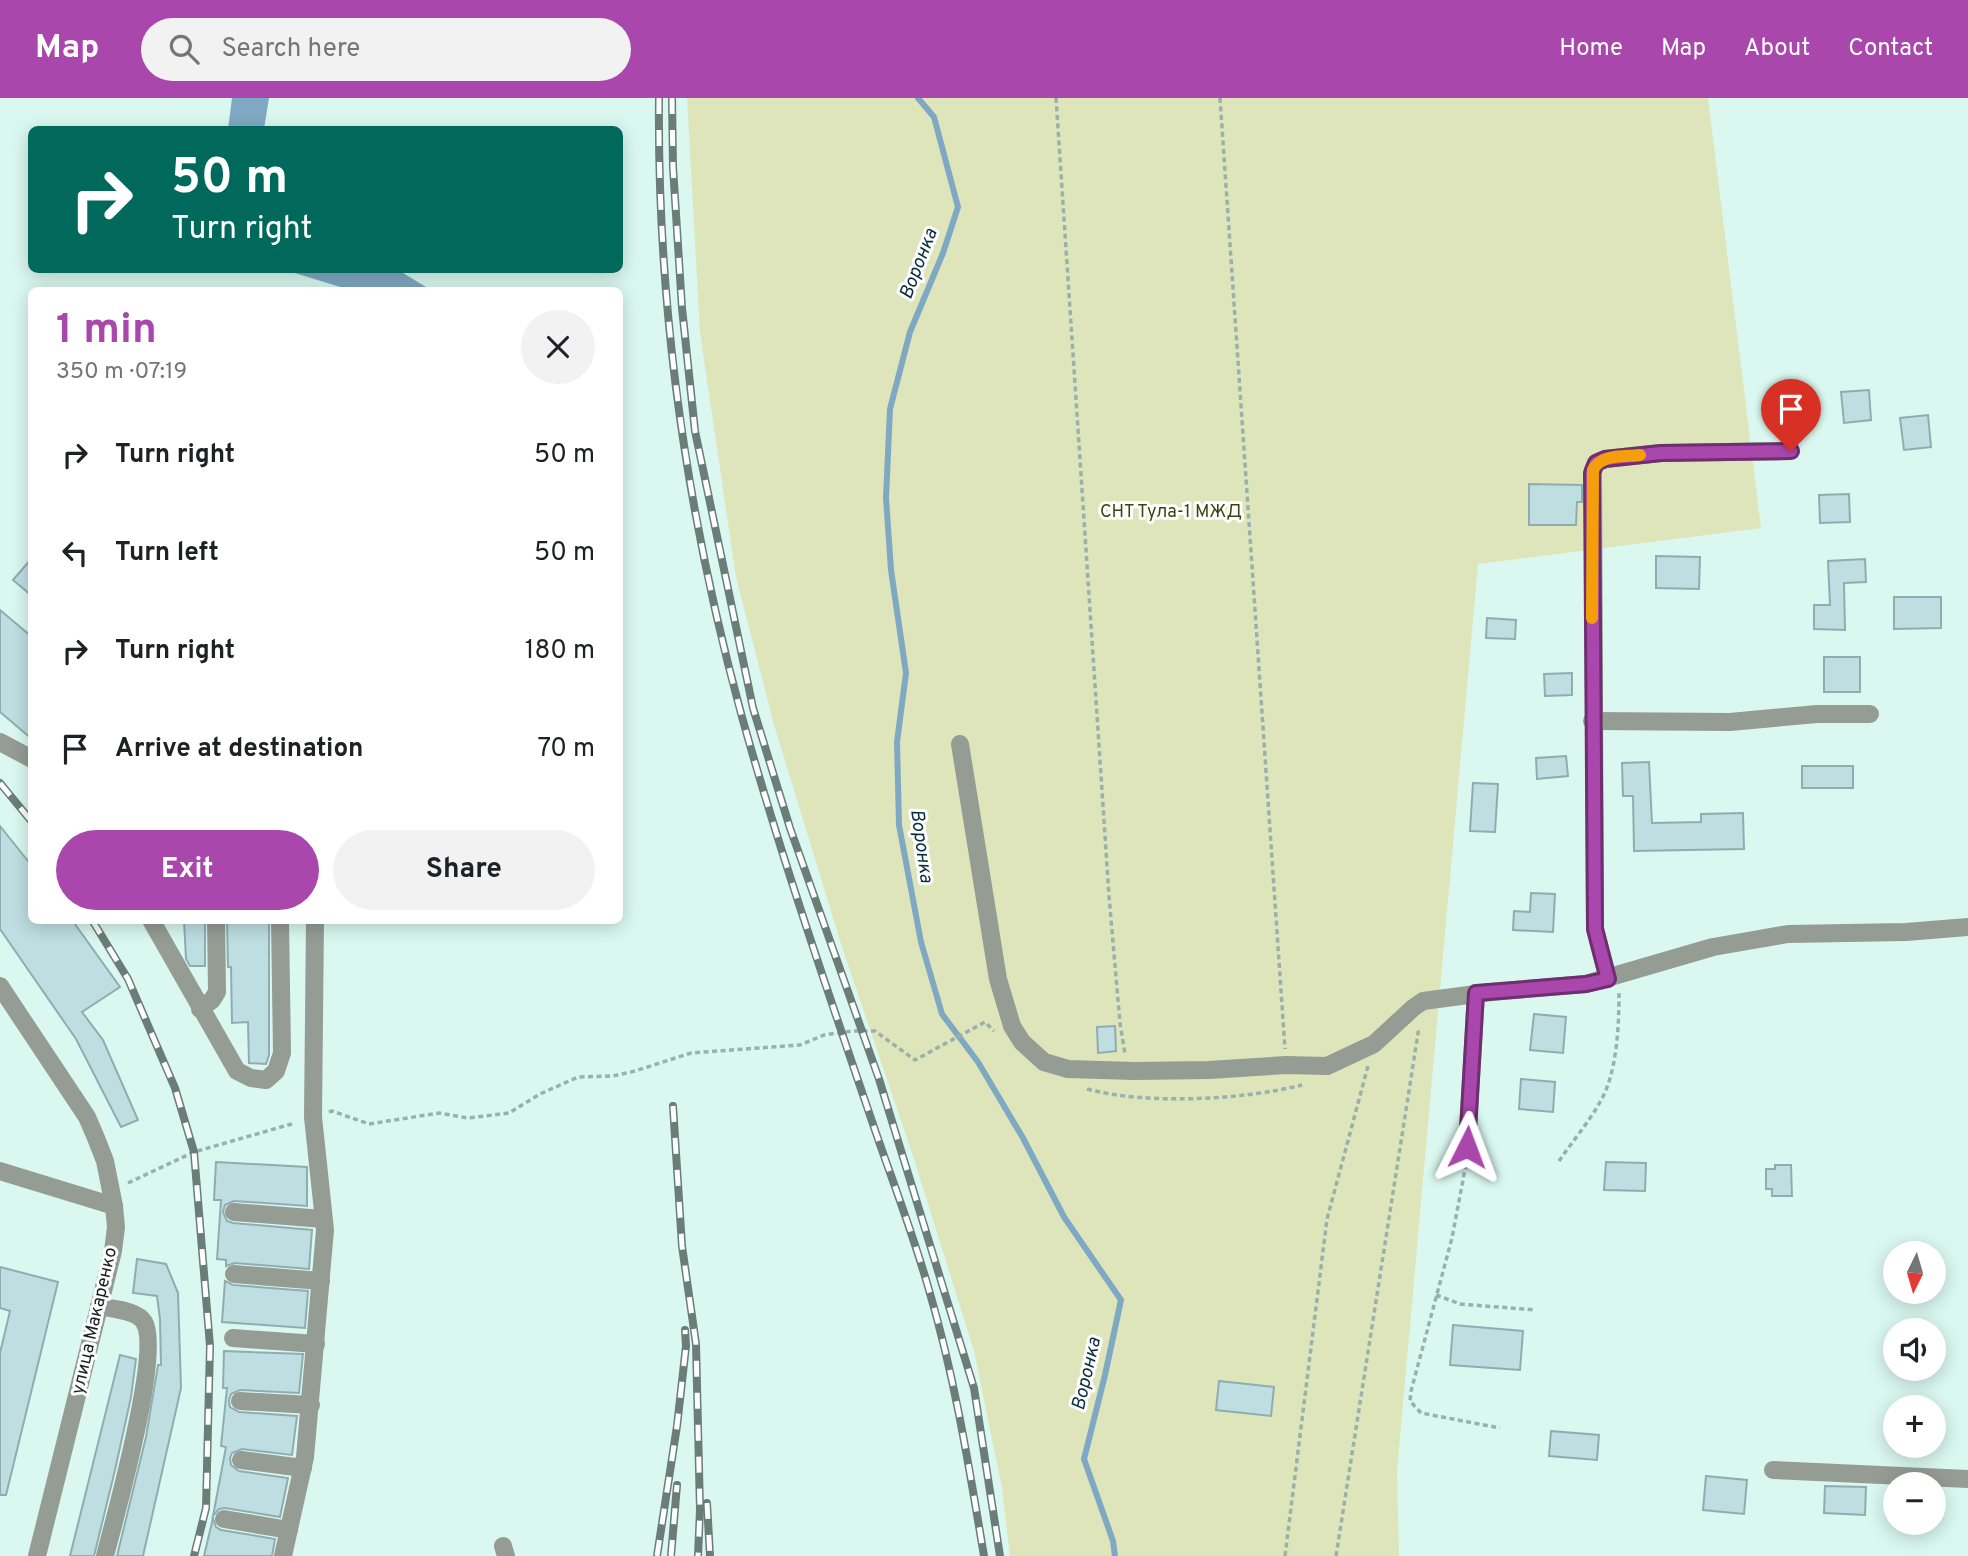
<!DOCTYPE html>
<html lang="en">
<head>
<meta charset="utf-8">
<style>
  :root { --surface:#fff; --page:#f2f2f2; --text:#202124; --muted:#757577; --accent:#a947ad }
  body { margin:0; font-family:Overpass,sans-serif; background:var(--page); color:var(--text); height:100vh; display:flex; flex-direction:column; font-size:26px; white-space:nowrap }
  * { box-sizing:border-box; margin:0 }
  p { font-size:23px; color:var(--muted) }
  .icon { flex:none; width:38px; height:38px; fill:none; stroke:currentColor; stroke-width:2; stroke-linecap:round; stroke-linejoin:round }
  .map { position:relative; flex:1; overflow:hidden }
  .side { position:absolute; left:28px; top:189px; width:595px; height:637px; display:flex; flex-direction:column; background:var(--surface); border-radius:10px; box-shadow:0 4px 18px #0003 }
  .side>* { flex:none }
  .banner { position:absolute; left:28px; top:28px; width:595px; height:147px; border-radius:10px; box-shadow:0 4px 18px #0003; background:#00695c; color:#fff; overflow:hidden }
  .needle { width:46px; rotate:185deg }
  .tools { position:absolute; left:1883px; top:1143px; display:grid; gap:14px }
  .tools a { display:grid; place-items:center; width:63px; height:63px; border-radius:50%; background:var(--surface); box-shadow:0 4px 18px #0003; font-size:35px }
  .pin { position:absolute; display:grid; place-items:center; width:60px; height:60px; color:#fff; margin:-72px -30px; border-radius:50% 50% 50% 0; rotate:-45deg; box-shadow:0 0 7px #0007 }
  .pin .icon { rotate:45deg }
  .me { position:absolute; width:77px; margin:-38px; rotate:3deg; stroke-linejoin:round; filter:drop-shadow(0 0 5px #0008) }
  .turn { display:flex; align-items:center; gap:24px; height:147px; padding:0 28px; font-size:32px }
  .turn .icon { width:91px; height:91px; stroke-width:2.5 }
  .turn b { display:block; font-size:49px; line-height:60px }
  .round { display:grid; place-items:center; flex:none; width:74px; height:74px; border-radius:37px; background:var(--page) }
  .headline { display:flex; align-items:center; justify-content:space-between; height:119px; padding:0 28px }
  h1 { font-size:42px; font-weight:700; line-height:52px; color:var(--accent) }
  .cta { display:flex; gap:14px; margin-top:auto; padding:14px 28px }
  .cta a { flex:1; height:80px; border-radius:42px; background:var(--accent); color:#fff; font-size:28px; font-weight:700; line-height:80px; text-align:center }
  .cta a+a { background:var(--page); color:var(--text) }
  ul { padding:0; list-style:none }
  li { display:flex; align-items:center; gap:21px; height:98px; padding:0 28px }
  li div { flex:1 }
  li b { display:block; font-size:26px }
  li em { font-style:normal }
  header { display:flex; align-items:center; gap:42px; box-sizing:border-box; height:98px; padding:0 35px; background:var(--accent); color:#fff }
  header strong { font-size:33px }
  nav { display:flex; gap:38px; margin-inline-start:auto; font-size:24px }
  .search { width:490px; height:63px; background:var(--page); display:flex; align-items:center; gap:18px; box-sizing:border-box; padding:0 24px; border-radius:38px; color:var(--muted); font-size:26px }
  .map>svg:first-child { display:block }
  .green { fill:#dee5bb }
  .water { fill:#7fa9c3 }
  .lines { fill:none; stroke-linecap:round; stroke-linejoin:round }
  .stream { stroke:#7fa9c3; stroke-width:6 }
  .building { fill:#bedee2; stroke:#8fadb1; stroke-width:2 }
  .path { stroke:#99b1aa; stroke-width:3.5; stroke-dasharray:5 3.5; stroke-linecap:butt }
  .minor { stroke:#949c94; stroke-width:18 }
  .rail-casing { stroke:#6a7d77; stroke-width:8 }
  .rail { stroke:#fdfdfd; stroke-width:5; stroke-dasharray:16; stroke-linecap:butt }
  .route-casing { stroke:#6e2e70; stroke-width:18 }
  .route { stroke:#a947ad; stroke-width:12 }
  .slow { stroke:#f59e0b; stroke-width:12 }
  .labels { text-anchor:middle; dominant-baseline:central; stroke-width:6; stroke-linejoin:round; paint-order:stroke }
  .park-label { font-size:18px; fill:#3d4310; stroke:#fdfdfd }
  .street-label { font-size:18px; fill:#17221f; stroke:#fdfdfd }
  .water-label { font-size:19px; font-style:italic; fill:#082d40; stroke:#fdfdfd }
</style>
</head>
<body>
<header>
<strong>Map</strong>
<div class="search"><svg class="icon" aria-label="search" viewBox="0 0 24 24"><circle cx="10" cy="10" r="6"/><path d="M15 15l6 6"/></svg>Search here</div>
<nav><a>Home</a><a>Map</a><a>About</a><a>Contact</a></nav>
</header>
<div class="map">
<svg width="1968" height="1458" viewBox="0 0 1968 1458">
  <rect width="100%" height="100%" fill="#daf8ef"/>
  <path class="green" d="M 687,0 L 1708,0 L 1761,430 L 1478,466 L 1397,1373 L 1399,1458 L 1010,1458 L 1002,1390 L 974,1253 L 913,1058 L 842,849 L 774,627 L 736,479 L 700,235 Z"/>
  <g class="water">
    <path d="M 232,0 L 269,0 L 264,31 L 228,31 Z"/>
    <path d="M 285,172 L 398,172 L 431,192 L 350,192 Z"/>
  </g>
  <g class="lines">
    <path class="stream" d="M 918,0 L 934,19 L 958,109 L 943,155 L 910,234 L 890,311 L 886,400 L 891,472 L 906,575 L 897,644 L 899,727 L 921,844 L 942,916 L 978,964 L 1023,1040 L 1064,1119 L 1121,1202 L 1105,1277 L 1084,1361 L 1113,1443 L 1115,1458"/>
  </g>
  <g class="building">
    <path d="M 1869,292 L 1871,322 L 1844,325 L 1841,294 Z"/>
    <path d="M 1928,317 L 1931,349 L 1904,352 L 1900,320 Z"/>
    <path d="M 1529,386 L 1582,387 L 1582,404 L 1577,404 L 1576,427 L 1529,427 Z"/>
    <path d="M 1849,396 L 1850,424 L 1820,425 L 1819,397 Z"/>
    <path d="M 1656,458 L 1700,459 L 1699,491 L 1656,490 Z"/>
    <path d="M 32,460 L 32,498 L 13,482 Z"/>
    <path d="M 1865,461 L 1866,484 L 1844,485 L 1845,532 L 1814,531 L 1814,507 L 1830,507 L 1828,463 Z"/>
    <path d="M 1894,499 L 1941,499 L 1941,530 L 1894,531 Z"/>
    <path d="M 0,512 L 32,539 L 32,641 L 0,614 Z"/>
    <path d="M 1487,520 L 1516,522 L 1515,541 L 1486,540 Z"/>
    <rect x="1824" y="559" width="36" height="35"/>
    <path d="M 1572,575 L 1572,597 L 1545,598 L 1544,576 Z"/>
    <path d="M 1566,658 L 1568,678 L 1537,681 L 1536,660 Z"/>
    <path d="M 1649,664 L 1652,725 L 1701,724 L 1701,716 L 1743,715 L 1744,751 L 1634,753 L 1633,698 L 1623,698 L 1622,665 Z"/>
    <rect x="1802" y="668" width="51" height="22"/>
    <path d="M 1473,685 L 1498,686 L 1495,734 L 1470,733 Z"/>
    <path d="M 0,728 L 32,768 L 32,822 L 72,822 L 120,889 L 82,914 L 103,942 L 138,1022 L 121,1029 L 76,941 L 0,831 Z"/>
    <path d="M 1531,795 L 1555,796 L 1553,834 L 1513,832 L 1514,813 L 1530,814 Z"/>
    <path d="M 184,822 L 205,822 L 205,868 L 190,868 L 186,861 Z"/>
    <path d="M 227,822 L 269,822 L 269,957 L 266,966 L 249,965 L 248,924 L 232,925 L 231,869 L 228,869 Z"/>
    <path d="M 1534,916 L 1566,919 L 1563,955 L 1530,952 Z"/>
    <path d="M 1115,928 L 1116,953 L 1098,955 L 1097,929 Z"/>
    <path d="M 1521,981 L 1555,984 L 1553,1014 L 1519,1011 Z"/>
    <path d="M 216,1064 L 307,1069 L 307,1108 L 234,1103 L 225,1107 L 223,1114 L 227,1123 L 233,1125 L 312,1132 L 309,1171 L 235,1165 L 226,1168 L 226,1162 L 217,1161 L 221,1102 L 214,1102 Z"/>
    <path d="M 1606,1064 L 1646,1065 L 1645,1093 L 1604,1092 Z"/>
    <path d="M 1775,1067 L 1791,1067 L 1792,1098 L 1772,1098 L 1772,1091 L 1766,1091 L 1766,1071 L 1775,1071 Z"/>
    <path d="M 137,1161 L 166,1166 L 178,1195 L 181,1290 L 143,1458 L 117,1458 L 146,1339 L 158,1267 L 161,1267 L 160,1221 L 157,1198 L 133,1195 Z"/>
    <path d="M 0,1169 L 58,1184 L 6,1397 L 0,1397 L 0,1255 L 10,1213 L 0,1210 Z"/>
    <path d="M 225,1183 L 233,1187 L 308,1193 L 305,1230 L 222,1224 Z"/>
    <path d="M 1453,1227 L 1523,1233 L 1520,1272 L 1450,1267 Z"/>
    <path d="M 224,1253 L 303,1256 L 299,1295 L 240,1292 L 231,1296 L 229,1302 L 230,1309 L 239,1314 L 297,1318 L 292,1357 L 242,1351 L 232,1355 L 230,1360 L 231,1367 L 239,1373 L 288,1380 L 280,1419 L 225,1410 L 219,1411 L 213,1418 L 226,1349 L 221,1348 L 227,1290 L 223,1290 Z"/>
    <path d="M 120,1257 L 136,1261 L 131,1299 L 115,1372 L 94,1458 L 70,1458 Z"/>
    <path d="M 1219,1283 L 1274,1289 L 1271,1318 L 1216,1312 Z"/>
    <path d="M 1551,1333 L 1599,1337 L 1597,1362 L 1549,1358 Z"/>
    <path d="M 1706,1378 L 1747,1382 L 1744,1416 L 1703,1412 Z"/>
    <path d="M 1825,1388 L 1866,1389 L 1865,1417 L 1824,1415 Z"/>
    <path d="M 213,1420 L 216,1429 L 221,1432 L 275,1441 L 272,1458 L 204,1458 Z"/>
  </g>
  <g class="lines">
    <g class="path">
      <path d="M 1056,0 L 1109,798 L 1120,925 L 1125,956"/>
      <path d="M 1220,0 L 1285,951"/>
      <path d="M 1087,991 C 1147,1007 1242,1002 1302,987"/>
      <path d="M 329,1014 L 332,1013 L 369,1026 L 439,1015 L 468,1020 L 509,1015 L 540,996 L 578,979 L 613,978 L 635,973 L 691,955 L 800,947 L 824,937 L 852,933 L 875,933 L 915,962 L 985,924 L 994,933"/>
      <path d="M 1559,1063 C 1572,1044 1589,1024 1600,1004 C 1617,976 1619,928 1619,895"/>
      <path d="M 1466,1066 L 1452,1140 L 1411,1293 L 1410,1303 L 1421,1315 L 1500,1330"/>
      <path d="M 128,1085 L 194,1054 L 295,1025"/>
      <path d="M 1436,1197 L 1460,1206 L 1536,1212"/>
      <path d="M 1285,1458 L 1327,1121 L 1368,968"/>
      <path d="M 1336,1458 L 1419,929"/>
    </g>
    <g class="minor">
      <path d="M 1592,623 L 1730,624 L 1817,616 L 1870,616"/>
      <path d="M 0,644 L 32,661"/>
      <path d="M 960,646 L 998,881 L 1012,928 L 1022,944 L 1044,964 L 1068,971 L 1134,973 L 1209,972 L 1286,967 L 1327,968 L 1374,946 L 1413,910 L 1423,903 L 1491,894 L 1586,886 L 1713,849 L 1788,836 L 1906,834 L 1968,829"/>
      <path d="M 151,822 L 237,973 L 251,980 L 266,982 L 276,973 L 282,955 L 280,822"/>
      <path d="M 1608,881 L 1595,831 L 1593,372 L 1596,365 L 1605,361 L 1661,355 L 1791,353"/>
      <path d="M 0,888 L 87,1019 L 96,1040 L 105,1063 L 114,1108 L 116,1129 L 113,1153 L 37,1458"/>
      <path d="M 200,911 L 212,902 L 217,894 L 216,822"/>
      <path d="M 1467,1049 L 1476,895"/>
      <path d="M 0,1073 L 114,1108"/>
      <path d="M 234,1114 L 323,1121"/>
      <path d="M 234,1176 L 321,1183"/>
      <path d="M 99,1208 C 112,1211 137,1212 144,1224 C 162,1253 115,1419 105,1458"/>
      <path d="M 233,1240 L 316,1246"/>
      <path d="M 240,1303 L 311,1307"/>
      <path d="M 241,1362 L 303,1370"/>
      <path d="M 1773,1372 L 1968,1381"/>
      <path d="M 224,1421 L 289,1432"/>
      <path d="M 503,1448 L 506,1458"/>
      <path d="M 283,1458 L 305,1359 L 325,1132 L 313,1019 L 315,822"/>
    </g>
    <defs>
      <g id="rail">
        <path d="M 659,0 C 657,208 687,418 742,619 C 781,759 829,897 876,1035 C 894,1087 914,1139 929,1192 C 955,1280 969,1369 984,1458"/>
        <path d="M 672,0 L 673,69 L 682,210 L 695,333 L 753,610 L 790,730 L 879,981 L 974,1290 L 1000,1458"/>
        <path d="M 0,685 L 32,724"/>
        <path d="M 92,822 L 128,881 L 175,990 L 194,1054 L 210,1248 L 206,1410 L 194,1458"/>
        <path d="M 673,1008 L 682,1148 L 696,1246 L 700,1412 L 698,1458"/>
        <path d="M 707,1405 L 710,1458"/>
        <path d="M 657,1458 L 677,1328 L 686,1248 L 685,1232"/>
        <path d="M 671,1458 L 677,1387"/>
      </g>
    </defs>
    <use href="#rail" class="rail-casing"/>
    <use href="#rail" class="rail"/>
  </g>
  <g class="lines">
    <defs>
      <path id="route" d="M 1467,1049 L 1476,895 L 1586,886 L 1608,881 L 1595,831 L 1592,375 L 1596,365 L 1605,361 L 1661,355 L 1791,353"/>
    </defs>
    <use href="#route" class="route-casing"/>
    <use href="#route" class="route"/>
    <path class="slow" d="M 1592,520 L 1593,372 C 1600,356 1624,359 1640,357"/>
  </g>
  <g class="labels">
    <g class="park-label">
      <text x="1171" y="414">СНТ Тула-1 МЖД</text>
    </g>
    <g class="street-label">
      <text transform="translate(95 1223) rotate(-77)">улица Макаренко</text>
    </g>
    <g class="water-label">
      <text transform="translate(919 166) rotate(-69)">Воронка</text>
      <text transform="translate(921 748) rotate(82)">Воронка</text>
      <text transform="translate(1087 1276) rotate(-77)">Воронка</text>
    </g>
  </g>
</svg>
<div class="tools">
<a><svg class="needle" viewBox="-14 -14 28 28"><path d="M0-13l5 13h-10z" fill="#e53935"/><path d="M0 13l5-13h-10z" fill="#757577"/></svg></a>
<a><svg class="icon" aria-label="sound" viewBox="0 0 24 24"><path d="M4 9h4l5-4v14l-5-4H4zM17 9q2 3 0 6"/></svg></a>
<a>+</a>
<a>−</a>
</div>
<div class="pin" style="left:1791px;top:353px;background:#d93025"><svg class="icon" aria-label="arrive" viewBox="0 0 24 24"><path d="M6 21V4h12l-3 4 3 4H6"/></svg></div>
<svg class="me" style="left:1467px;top:1049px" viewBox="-20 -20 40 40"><path d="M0-17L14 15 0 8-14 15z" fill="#a947ad" stroke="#fff" stroke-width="4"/></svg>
<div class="banner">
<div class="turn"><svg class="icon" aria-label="right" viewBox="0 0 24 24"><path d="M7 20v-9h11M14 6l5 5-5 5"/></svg><div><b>50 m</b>Turn right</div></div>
</div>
<section class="side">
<div class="headline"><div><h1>1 min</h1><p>350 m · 07:19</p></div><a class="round"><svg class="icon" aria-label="close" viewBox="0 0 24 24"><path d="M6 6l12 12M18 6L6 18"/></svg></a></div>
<ul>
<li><svg class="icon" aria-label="right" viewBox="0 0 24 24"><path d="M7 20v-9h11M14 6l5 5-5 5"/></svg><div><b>Turn right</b></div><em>50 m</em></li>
<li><svg class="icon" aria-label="left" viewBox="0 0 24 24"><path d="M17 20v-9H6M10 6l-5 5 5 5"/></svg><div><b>Turn left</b></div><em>50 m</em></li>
<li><svg class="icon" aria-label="right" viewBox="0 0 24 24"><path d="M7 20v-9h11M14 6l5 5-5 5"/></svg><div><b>Turn right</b></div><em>180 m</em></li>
<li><svg class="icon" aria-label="arrive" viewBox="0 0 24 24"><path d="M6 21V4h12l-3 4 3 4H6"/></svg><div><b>Arrive at destination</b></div><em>70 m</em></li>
</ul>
<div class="cta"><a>Exit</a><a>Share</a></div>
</section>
</div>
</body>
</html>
